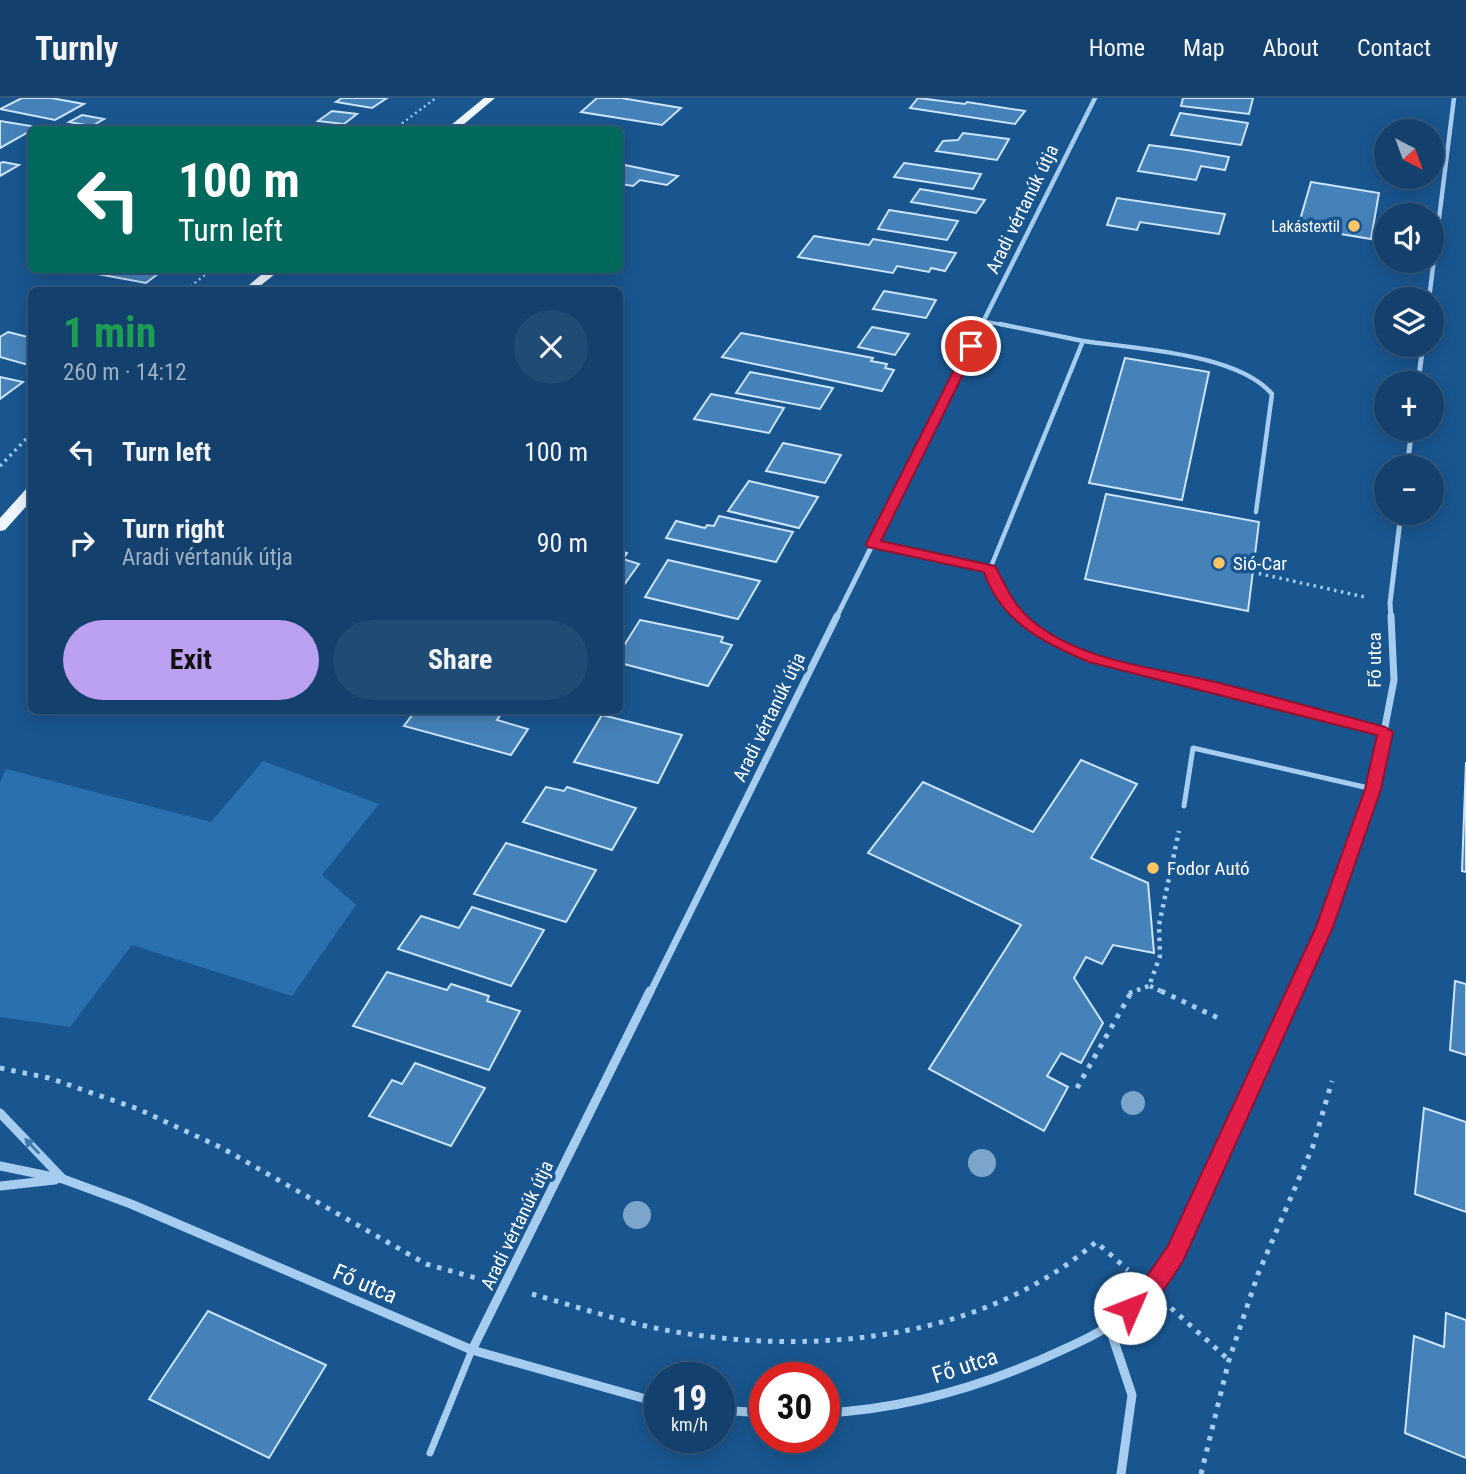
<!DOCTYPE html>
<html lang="en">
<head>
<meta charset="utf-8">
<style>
  :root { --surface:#13406c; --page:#204b74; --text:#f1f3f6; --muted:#9dafc2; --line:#32597f; --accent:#bca0f2 }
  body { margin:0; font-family:"Roboto Condensed",sans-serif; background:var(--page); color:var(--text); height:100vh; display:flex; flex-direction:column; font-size:26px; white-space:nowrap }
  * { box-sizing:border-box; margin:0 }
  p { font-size:23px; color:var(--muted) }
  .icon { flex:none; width:38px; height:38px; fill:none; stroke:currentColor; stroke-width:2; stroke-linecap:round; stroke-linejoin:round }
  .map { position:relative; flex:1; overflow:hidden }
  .sheet { position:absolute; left:28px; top:189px; width:595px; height:427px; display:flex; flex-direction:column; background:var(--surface); border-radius:10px; box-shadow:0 4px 18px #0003,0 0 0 2px var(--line) }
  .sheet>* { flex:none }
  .hud { position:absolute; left:28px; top:28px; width:595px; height:147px; border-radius:10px; box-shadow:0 4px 18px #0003,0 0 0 2px var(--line); background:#00695c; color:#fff; overflow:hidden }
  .needle { width:46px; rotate:139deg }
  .tools { position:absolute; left:1374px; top:21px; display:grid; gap:14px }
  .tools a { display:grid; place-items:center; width:70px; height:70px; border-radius:50%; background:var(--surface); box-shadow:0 4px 18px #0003,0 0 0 2px var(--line); font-size:35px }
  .speed { position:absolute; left:644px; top:1264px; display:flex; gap:14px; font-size:35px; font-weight:700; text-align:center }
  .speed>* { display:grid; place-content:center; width:91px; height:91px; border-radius:50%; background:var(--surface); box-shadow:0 4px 18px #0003,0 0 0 2px var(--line); line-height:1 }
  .speed small { font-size:18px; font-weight:400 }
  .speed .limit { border:10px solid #d22; background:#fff; color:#111 }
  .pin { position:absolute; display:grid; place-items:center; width:60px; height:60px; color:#fff; margin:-30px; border:4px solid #fff; border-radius:50%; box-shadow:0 2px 7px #0007 }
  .me { position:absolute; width:77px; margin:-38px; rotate:46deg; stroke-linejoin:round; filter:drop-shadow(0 0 5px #0008) }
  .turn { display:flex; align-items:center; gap:24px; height:147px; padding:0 35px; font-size:32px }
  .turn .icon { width:91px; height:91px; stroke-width:2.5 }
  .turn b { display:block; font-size:49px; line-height:60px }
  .round { display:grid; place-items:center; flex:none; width:74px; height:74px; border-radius:37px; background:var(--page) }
  .overview { display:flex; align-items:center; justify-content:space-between; height:119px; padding:0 35px }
  h1 { font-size:42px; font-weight:700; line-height:52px; color:#1e9e55 }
  .cta { display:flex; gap:14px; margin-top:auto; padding:14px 35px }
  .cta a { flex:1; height:80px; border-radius:42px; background:var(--accent); color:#111; font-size:28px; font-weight:700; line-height:80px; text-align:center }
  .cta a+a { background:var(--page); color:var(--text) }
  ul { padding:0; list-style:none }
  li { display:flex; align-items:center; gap:21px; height:91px; padding:0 35px }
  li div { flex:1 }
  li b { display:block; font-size:26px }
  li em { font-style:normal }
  header { display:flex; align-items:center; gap:42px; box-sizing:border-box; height:98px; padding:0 35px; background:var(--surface); border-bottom:2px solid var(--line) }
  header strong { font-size:33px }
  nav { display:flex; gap:38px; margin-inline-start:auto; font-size:24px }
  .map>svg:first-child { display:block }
  .green { fill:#2b70ae }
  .building { fill:#4582b9; stroke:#cde5fb; stroke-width:2 }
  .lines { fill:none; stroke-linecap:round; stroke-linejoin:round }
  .path-far3 { stroke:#a6cdef; stroke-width:2.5; stroke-dasharray:2 3.5; stroke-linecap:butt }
  .path-far2 { stroke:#a6cdef; stroke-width:3.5; stroke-dasharray:2.5 4.5; stroke-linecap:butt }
  .path-far1 { stroke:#a6cdef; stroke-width:4.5; stroke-dasharray:3.5 5; stroke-linecap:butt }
  .path { stroke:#a6cdef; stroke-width:5; stroke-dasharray:4.5 7; stroke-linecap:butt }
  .lane-far3 { stroke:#a6cdef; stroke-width:3.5 }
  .lane-far2 { stroke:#a6cdef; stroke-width:4.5 }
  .lane-far1 { stroke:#a6cdef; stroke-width:5 }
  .lane { stroke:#a6cdef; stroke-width:7 }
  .street-far3 { stroke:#a6cdef; stroke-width:4.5 }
  .street-far2 { stroke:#a6cdef; stroke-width:5 }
  .street-far1 { stroke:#a6cdef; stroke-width:7 }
  .street { stroke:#a6cdef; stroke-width:9 }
  .primary { fill:#eef6ff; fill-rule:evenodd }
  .tree { fill:#7ca5cb }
  .oneway { fill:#437aac }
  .route { fill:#e11d48; stroke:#92132f; stroke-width:2 }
  .poi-dot { fill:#ffc664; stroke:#195690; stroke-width:2.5 }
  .labels { text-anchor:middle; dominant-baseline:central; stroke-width:7; stroke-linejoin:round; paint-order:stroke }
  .far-poi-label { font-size:16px; fill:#fff; stroke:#195690; text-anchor:end }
  .street-label { font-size:19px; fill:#fff; stroke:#195690 }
  .poi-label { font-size:19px; fill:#fff; stroke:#195690; text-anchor:start }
  .near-street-label { font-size:23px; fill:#fff; stroke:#195690 }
</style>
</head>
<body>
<header>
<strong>Turnly</strong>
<nav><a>Home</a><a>Map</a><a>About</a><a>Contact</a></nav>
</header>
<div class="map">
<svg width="1466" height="1376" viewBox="0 0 1466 1376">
  <rect width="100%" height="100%" fill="#195690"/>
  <path class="green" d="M 263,663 L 379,706 L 322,777 L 356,807 L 292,898 L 132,847 L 70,929 L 0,919 L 0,684 L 6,671 L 211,724 Z"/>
  <g class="building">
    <path d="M 22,0 L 51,0 L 84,6 L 55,22 L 0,11 Z"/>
    <path d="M 342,0 L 387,0 L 372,10 L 336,4 Z"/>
    <path d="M 597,0 L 621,0 L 681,10 L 662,27 L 581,14 Z"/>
    <path d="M 918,0 L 965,6 L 967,4 L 1025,13 L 1015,26 L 910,10 Z"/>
    <path d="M 1183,0 L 1253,0 L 1249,16 L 1181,8 Z"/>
    <path d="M 332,13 L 357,16 L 344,26 L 318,23 Z"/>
    <path d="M 1180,15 L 1248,25 L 1241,47 L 1171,37 Z"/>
    <path d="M 82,17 L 104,21 L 92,28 L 69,24 Z"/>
    <path d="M 0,23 L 37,29 L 0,50 Z"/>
    <path d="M 963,35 L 1009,41 L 997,62 L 936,53 L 943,43 L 958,42 Z"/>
    <path d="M 1149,47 L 1187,52 L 1229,59 L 1225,72 L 1201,68 L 1196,82 L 1138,73 Z"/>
    <path d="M 3,64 L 19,67 L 0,78 L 0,65 Z"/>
    <path d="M 904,65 L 981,76 L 973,91 L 894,79 Z"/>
    <path d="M 620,66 L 678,78 L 667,87 L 640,82 L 633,88 L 620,86 Z"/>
    <path d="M 1311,84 L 1379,95 L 1371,141 L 1298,129 Z"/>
    <path d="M 920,91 L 985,102 L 976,115 L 911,104 Z"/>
    <path d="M 1117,100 L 1225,116 L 1219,136 L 1140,124 L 1137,132 L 1107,127 Z"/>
    <path d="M 889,112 L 958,123 L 947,142 L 878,131 Z"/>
    <path d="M 814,138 L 869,147 L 873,141 L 956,155 L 945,173 L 931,170 L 929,174 L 897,168 L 893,175 L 798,159 Z"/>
    <path d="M 76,172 L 163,172 L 146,185 Z"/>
    <path d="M 884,193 L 936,202 L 926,220 L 873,211 Z"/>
    <path d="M 872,229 L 909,236 L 895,257 L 858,249 Z"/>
    <path d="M 8,234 L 32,240 L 32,268 L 0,259 L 0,239 Z"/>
    <path d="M 741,235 L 873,260 L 871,263 L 887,266 L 885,270 L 894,272 L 882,293 L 722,259 Z"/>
    <path d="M 1125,260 L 1209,274 L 1182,402 L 1089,385 Z"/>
    <path d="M 750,274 L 833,290 L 820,311 L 736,295 Z"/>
    <path d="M 0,279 L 23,284 L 0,301 Z"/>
    <path d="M 711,296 L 784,310 L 769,335 L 694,321 Z"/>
    <path d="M 783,345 L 841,357 L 825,385 L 766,373 Z"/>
    <path d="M 749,383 L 818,399 L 799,430 L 728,413 Z"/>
    <path d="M 1106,396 L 1259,424 L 1248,513 L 1085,481 Z"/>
    <path d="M 719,418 L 793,434 L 776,464 L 666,440 L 676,423 L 705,430 L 707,427 L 714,428 Z"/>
    <path d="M 620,453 L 627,455 L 623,461 L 639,466 L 621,491 Z"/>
    <path d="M 668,462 L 760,483 L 738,521 L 645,499 Z"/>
    <path d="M 640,522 L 723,539 L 721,544 L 732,547 L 708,588 L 620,565 L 620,554 Z"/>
    <path d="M 416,612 L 504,612 L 497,622 L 528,631 L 511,657 L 404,628 Z"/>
    <path d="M 602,617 L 682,637 L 658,685 L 574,664 Z"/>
    <path d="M 1081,662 L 1137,686 L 1091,760 L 1148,785 L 1154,855 L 1113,847 L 1102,866 L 1086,859 L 1074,880 L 1103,925 L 1081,965 L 1061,955 L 1047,978 L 1068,989 L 1044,1033 L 929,971 L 1021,827 L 868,755 L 923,684 L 1033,734 Z"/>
    <path d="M 1466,664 L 1466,774 L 1462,773 Z"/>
    <path d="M 546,689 L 564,693 L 567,689 L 636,710 L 612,752 L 523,724 Z"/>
    <path d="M 506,745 L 596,772 L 566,824 L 474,796 Z"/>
    <path d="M 472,809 L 544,832 L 511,888 L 398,851 L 421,818 L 459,830 Z"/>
    <path d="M 387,874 L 447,892 L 451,886 L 489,898 L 487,903 L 520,913 L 489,972 L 353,928 Z"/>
    <path d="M 1455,883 L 1466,886 L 1466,957 L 1450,952 Z"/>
    <path d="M 415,965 L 485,990 L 451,1048 L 369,1018 L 392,982 L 402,986 Z"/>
    <path d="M 1424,1010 L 1466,1024 L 1466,1114 L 1415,1096 Z"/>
    <path d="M 208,1213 L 326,1267 L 269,1360 L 149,1301 Z"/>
    <path d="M 1446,1215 L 1466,1222 L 1466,1360 L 1405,1335 L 1414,1238 L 1444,1249 Z"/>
  </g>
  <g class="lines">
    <g class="path-far3">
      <path d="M 393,32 L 436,0"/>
      <path d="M 186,192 L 211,172"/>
    </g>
    <g class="path-far2">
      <path d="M 0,368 L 32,335"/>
      <path d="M 1252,474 L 1365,499"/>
    </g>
    <g class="path-far1">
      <path d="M 1150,888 L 1165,895"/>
      <path d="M 1129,895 L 1149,888 L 1160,858 L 1159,827 L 1179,733"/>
    </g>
    <g class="path">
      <path d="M 1161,893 L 1218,920"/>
      <path d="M 0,970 L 49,980 L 138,1011 L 222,1050 L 426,1166 L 476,1180"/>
      <path d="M 1077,990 L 1132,893"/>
      <path d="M 532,1196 C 581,1210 631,1227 682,1235 C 823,1257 984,1240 1096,1144 L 1128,1172"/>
      <path d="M 1171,1210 L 1229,1262"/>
      <path d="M 1201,1376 L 1229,1262 L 1258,1176 L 1313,1048 L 1332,983"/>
    </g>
    <path class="lane-far3" d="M 983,223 L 1009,228"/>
    <g class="lane-far2">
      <path d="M 1000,226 L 1083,243"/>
      <path d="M 873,446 L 990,471"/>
      <path d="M 1021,520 L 1000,493 L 990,471 L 1083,243 C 1136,251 1237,255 1272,296 L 1256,414"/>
    </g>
    <g class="lane-far1">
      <path d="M 1019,518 L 1051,542 L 1090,558 L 1385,634"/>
      <path d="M 1184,708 L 1193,650 L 1373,691"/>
    </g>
    <path class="lane" d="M 430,1355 L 472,1252"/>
    <g class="street-far3">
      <path d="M 1429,201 L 1454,0"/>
      <path d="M 981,228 L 1095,0"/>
    </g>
    <g class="street-far2">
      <path d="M 1418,285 L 1423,247"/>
      <path d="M 1407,369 L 1412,331"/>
      <path d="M 836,520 L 982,226"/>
      <path d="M 1391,520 L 1390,505 L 1401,415"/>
    </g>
    <g class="street-far1">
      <path d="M 650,895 L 837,518"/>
      <path d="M 1295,895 L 1325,829 L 1373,691 L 1394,582 L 1391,518"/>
    </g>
    <g class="street">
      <path d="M 0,1015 L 62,1080"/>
      <path d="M 0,1068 L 63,1081 L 131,1106 L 472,1252 L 660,1305"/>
      <path d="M 0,1088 L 55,1082"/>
      <path d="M 1109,1228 L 1132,1297 L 1121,1376"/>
      <path d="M 472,1252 L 650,893"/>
      <path d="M 719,1312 L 765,1315"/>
      <path d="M 824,1315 C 906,1311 985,1288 1060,1253 C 1080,1244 1102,1234 1120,1220 C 1142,1202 1160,1179 1176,1156 L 1296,893"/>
    </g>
    <g class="primary">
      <path d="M 484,0 L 495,0 L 457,32 L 445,32 Z"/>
      <path d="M 267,172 L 280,172 L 255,192 L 243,192 Z"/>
      <path d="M 32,389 L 32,402 L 5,432 L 0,433 L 0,420 L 27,390 Z"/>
    </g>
  </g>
  <g class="tree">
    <circle cx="1133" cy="1005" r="12"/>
    <circle cx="982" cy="1065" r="14"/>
    <circle cx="637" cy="1117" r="14"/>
  </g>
  <defs><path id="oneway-solid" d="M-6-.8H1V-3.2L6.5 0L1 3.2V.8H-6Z" transform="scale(1.75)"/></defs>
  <use class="oneway" href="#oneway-solid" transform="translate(32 1048) rotate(-134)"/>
  <path class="route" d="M 967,246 L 977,248 L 881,443 L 995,468 C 1006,488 1012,505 1030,521 C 1080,564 1154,569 1215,584 C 1272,598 1329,614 1385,629 L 1393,634 L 1381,691 L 1333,829 L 1183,1163 C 1169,1184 1155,1210 1130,1220 L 1122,1217 L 1119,1210 L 1122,1202 L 1143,1184 L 1168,1148 L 1316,829 L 1365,691 L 1377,637 L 1089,564 C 1044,545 1001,524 984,474 L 868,449 L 866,446 Z"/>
  <g class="poi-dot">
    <circle cx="1354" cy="128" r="7"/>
    <circle cx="1219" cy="465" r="7"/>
    <circle cx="1153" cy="770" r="7"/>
  </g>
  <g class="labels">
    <g class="far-poi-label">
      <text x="1340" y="128">Lakástextil</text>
    </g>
    <g class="street-label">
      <text transform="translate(1022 111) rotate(-64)">Aradi vértanúk útja</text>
      <text transform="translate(1374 562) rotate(-90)">Fő utca</text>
      <text transform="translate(769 619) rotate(-64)">Aradi vértanúk útja</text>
      <text transform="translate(517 1127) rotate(-64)">Aradi vértanúk útja</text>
    </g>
    <g class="poi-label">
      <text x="1233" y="465">Sió-Car</text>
      <text x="1167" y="770">Fodor Autó</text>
    </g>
    <g class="near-street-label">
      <text transform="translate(365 1186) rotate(23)">Fő utca</text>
      <text transform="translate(965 1268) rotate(-18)">Fő utca</text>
    </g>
  </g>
</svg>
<div class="tools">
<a><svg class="needle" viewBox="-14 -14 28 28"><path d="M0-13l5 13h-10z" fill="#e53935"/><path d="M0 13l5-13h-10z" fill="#9dafc2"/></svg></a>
<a><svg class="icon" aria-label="sound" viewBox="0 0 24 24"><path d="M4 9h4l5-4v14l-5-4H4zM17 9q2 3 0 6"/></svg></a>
<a><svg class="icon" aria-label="layers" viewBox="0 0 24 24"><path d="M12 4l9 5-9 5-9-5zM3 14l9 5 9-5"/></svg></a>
<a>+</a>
<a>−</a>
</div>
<div class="speed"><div>19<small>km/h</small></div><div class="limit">30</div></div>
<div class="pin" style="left:971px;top:248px;background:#d93025"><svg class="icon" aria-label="arrive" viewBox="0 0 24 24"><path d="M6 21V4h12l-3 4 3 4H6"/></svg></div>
<svg class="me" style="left:1130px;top:1210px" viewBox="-20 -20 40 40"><circle r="19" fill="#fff"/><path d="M0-13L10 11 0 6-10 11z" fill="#e11d48"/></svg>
<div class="hud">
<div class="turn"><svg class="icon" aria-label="left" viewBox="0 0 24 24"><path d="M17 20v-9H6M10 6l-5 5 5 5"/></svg><div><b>100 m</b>Turn left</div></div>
</div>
<section class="sheet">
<div class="overview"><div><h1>1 min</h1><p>260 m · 14:12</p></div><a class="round"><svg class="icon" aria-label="close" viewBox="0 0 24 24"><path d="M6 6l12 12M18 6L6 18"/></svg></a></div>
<ul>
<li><svg class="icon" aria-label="left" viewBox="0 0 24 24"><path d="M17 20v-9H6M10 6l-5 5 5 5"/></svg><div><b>Turn left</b></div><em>100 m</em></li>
<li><svg class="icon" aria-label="right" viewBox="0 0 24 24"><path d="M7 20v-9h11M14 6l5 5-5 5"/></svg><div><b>Turn right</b><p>Aradi vértanúk útja</p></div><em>90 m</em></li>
</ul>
<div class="cta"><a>Exit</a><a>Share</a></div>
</section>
</div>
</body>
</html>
